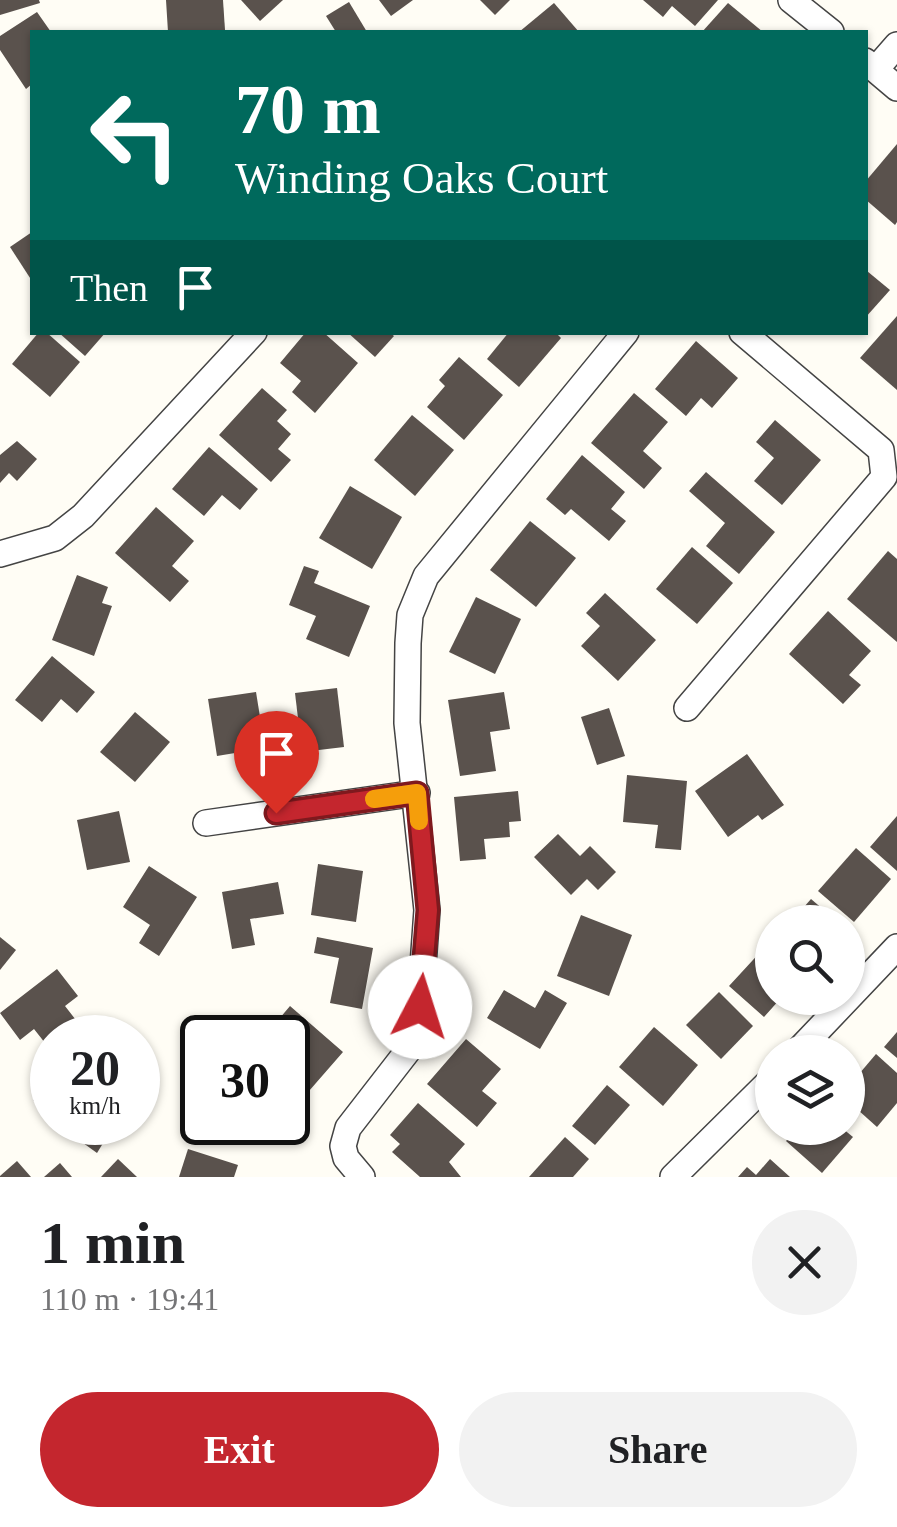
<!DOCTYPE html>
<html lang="en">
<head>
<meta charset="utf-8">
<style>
  :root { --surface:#fff; --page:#f2f2f2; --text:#202124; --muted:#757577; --accent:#c4262e }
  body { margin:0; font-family:Georgia,serif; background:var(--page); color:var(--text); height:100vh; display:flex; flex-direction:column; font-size:38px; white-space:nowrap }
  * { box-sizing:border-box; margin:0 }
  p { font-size:32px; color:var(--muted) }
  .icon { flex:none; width:55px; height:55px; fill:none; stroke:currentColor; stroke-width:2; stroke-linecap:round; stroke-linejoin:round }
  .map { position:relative; height:1177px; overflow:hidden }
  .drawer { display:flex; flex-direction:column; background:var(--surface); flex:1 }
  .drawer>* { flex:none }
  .top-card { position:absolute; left:30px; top:30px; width:838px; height:305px; border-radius:0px; box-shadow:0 2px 8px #0004; background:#00695c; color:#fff; overflow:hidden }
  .controls { position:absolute; left:755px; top:905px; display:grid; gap:20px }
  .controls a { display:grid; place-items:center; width:110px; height:110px; border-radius:50%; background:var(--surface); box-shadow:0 2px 8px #0004; font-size:50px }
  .speed { position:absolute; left:30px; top:1015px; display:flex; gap:20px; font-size:50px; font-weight:700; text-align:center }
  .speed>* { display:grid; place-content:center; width:130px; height:130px; border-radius:50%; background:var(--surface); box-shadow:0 2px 8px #0004; line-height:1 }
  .speed small { font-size:25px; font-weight:400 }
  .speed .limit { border:5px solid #111; border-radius:15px; background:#fff; color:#111 }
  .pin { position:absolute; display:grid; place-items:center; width:85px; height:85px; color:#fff; margin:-102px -42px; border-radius:50% 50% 50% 0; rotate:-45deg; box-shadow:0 0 10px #0007 }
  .pin .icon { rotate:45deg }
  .me { position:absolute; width:110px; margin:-55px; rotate:5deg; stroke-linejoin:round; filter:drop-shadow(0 0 8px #0008) }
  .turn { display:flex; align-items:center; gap:35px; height:210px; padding:0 40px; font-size:45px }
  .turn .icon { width:130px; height:130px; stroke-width:2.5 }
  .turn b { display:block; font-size:70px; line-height:85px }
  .then { display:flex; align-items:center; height:95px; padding:0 40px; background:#0003; gap:20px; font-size:38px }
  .round { display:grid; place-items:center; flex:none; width:105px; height:105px; border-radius:52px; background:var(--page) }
  .overview { display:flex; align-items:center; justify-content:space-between; height:170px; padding:0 40px }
  h1 { font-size:60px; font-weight:700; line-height:75px }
  .button { display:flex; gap:20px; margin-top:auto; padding:20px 40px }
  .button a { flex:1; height:115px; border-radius:60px; background:var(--accent); color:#fff; font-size:40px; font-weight:700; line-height:115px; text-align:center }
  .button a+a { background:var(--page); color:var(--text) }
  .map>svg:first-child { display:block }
  .building { fill:#5a524d }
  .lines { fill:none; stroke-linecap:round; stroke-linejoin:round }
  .minor-casing { stroke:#444; stroke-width:28 }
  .minor { stroke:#fff; stroke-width:25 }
  .route-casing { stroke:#7f191e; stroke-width:25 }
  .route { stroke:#c4262e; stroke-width:18 }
  .slow { stroke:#f59e0b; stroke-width:18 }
</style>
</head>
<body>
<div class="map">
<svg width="897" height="1177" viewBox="0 0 897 1177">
  <rect width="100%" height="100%" fill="#fffdf5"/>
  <g class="building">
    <path d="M 0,0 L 39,0 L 40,3 L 0,15 Z"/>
    <path d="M 166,0 L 223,0 L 225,30 L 168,32 Z"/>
    <path d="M 241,0 L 283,0 L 260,21 Z"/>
    <path d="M 379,0 L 413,0 L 391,16 Z"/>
    <path d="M 480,0 L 510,0 L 495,15 Z"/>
    <path d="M 643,0 L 718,0 L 695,26 L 672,6 L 663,17 Z"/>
    <path d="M 349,2 L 367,32 L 336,32 L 326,16 Z"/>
    <path d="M 554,3 L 579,32 L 519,32 Z"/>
    <path d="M 728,3 L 763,32 L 702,32 Z"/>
    <path d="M 37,12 L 51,32 L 32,32 L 32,84 L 26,89 L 0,50 L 0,36 Z"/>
    <path d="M 897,144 L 897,222 L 895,225 L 865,199 L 865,182 Z"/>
    <path d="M 32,232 L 32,281 L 10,247 Z"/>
    <path d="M 867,271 L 890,290 L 865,318 L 865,273 Z"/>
    <path d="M 897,316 L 897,390 L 860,358 Z"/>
    <path d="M 39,332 L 46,332 L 80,362 L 50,397 L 12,364 Z"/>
    <path d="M 58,332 L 106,332 L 85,356 Z"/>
    <path d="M 306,332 L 323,332 L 358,363 L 315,413 L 292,392 L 301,381 L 280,363 Z"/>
    <path d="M 347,332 L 389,332 L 394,336 L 375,357 Z"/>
    <path d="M 509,332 L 555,332 L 561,338 L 519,387 L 487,359 Z"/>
    <path d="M 696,341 L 738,378 L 712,408 L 701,398 L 686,416 L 655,389 Z"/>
    <path d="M 459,357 L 503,395 L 464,440 L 427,407 L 445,386 L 439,380 Z"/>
    <path d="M 262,388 L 287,410 L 277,421 L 291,434 L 278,449 L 291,460 L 271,482 L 219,435 Z"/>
    <path d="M 634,393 L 668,422 L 643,451 L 662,468 L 644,489 L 591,443 Z"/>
    <path d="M 412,415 L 454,450 L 415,496 L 374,460 Z"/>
    <path d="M 775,420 L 821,460 L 782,505 L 754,481 L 774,458 L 756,442 Z"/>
    <path d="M 17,441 L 37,459 L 17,481 L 9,473 L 0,483 L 0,455 Z"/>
    <path d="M 209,447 L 258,489 L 240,510 L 222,495 L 204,516 L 172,489 Z"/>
    <path d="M 582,455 L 625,492 L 611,509 L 626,521 L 609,541 L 571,509 L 565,515 L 546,499 Z"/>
    <path d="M 706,472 L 775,532 L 739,574 L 706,546 L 725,523 L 689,491 Z"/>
    <path d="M 350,486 L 402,517 L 372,569 L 319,538 Z"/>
    <path d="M 156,507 L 194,541 L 172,566 L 189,581 L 170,602 L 115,553 Z"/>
    <path d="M 530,521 L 576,558 L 536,607 L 490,570 Z"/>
    <path d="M 692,547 L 733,583 L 697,624 L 656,589 Z"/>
    <path d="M 888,551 L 897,559 L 897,642 L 847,599 Z"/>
    <path d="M 304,566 L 319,571 L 314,583 L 370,606 L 349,657 L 306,639 L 316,616 L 289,605 Z"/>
    <path d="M 77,575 L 108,587 L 102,603 L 112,606 L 94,656 L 52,640 Z"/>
    <path d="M 605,593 L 656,640 L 618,681 L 581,646 L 600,626 L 586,613 Z"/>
    <path d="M 476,597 L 521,619 L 495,674 L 449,652 Z"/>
    <path d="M 828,611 L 871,651 L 849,675 L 861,685 L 843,704 L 789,654 Z"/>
    <path d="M 52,656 L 95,692 L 77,713 L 61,699 L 42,722 L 15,700 Z"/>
    <path d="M 337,688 L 344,747 L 302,752 L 295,693 Z"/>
    <path d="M 256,692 L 265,748 L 217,756 L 208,699 Z"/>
    <path d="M 504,692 L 510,729 L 490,732 L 496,771 L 460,776 L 448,700 Z"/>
    <path d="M 609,708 L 625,756 L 597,765 L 581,717 Z"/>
    <path d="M 135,712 L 170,742 L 135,782 L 100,752 Z"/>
    <path d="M 747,754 L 784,805 L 762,820 L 758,815 L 728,837 L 695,791 Z"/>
    <path d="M 627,775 L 687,781 L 681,850 L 655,848 L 658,825 L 623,822 Z"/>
    <path d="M 518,791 L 521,821 L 509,822 L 510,837 L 484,839 L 486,859 L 460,861 L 454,797 Z"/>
    <path d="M 119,811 L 130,862 L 87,870 L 77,820 Z"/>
    <path d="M 897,816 L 897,871 L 870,847 Z"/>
    <path d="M 558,834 L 580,856 L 590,846 L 616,872 L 598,890 L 587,879 L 571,895 L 534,857 Z"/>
    <path d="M 856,848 L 891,879 L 854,922 L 818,891 Z"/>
    <path d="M 318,864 L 363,871 L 356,922 L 311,915 Z"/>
    <path d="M 149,866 L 197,897 L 159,956 L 139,943 L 150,925 L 123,907 Z"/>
    <path d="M 278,882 L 284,914 L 250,919 L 255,945 L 232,949 L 222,892 Z"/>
    <path d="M 811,899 L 838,922 L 791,922 Z"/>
    <path d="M 581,915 L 632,935 L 609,996 L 557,976 Z"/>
    <path d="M 0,937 L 16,950 L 0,970 Z"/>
    <path d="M 317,937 L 373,948 L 362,1009 L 330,1003 L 339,958 L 314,953 Z"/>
    <path d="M 765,947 L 772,954 L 772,998 L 781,998 L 764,1017 L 729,986 Z"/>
    <path d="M 57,969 L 78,996 L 65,1006 L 79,1024 L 62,1038 L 52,1038 L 49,1048 L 34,1029 L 20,1040 L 0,1013 Z"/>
    <path d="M 504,990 L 535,1008 L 545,990 L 567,1003 L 540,1049 L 487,1018 Z"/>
    <path d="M 719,992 L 753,1026 L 721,1059 L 686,1025 Z"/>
    <path d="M 290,1006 L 343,1052 L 309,1091 L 288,1072 L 288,1038 L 263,1038 Z"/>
    <path d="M 654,1027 L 698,1065 L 663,1106 L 619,1067 Z"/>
    <path d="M 897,1032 L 897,1058 L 884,1047 Z"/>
    <path d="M 466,1039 L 501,1069 L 482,1091 L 497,1103 L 477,1127 L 427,1084 Z"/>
    <path d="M 876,1054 L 897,1073 L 897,1103 L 877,1127 L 848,1101 L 848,1087 Z"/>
    <path d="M 52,1068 L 52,1113 L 33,1100 Z"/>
    <path d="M 607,1085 L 630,1105 L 595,1145 L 572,1126 Z"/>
    <path d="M 418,1103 L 465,1144 L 449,1162 L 461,1177 L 420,1177 L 392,1152 L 400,1144 L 390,1135 Z"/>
    <path d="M 54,1122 L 116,1122 L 97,1153 Z"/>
    <path d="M 798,1128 L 842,1128 L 853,1137 L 822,1173 L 786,1141 Z"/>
    <path d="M 565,1137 L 589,1159 L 573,1177 L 529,1177 Z"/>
    <path d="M 188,1149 L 238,1165 L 234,1177 L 179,1177 Z"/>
    <path d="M 118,1159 L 137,1177 L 101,1177 Z"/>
    <path d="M 770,1159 L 790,1177 L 738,1177 L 747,1167 L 756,1175 Z"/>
    <path d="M 17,1161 L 31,1177 L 0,1177 L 0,1176 Z"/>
    <path d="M 60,1163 L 72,1177 L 44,1177 Z"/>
  </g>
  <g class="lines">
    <defs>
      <g id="minor">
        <path d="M 791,0 L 831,32"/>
        <path d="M 865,61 L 897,88"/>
        <path d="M 876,69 L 897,45"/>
        <path d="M 0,554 L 55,538 L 83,516 L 254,332"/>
        <path d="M 687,708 L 884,477 L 881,450 L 742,332"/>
        <path d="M 206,823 L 417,793"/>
        <path d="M 797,1052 L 897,947"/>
        <path d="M 362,1177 L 346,1158 L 343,1146 L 348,1128 L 410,1048 L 420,1007 L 427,910 L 407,723 L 408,643 L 410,615 L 426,576 L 626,332"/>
        <path d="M 673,1177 L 772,1079"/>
      </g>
    </defs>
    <use href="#minor" class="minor-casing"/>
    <use href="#minor" class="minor"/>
  </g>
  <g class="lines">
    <defs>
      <path id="route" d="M 276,813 L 417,793 L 428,910 L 420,1007"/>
    </defs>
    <use href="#route" class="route-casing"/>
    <use href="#route" class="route"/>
    <path class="slow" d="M 374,799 L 417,793 L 419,821"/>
  </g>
</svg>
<div class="controls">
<a><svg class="icon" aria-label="search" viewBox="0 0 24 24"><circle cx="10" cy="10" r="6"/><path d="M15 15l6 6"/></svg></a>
<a><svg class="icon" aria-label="layers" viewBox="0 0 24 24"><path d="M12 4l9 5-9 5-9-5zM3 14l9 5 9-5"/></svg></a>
</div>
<div class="speed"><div>20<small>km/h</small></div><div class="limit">30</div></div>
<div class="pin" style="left:276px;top:813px;background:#d93025"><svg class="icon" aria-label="arrive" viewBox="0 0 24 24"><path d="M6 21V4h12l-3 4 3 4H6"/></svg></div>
<svg class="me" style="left:420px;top:1007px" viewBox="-20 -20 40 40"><circle r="19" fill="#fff"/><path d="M0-13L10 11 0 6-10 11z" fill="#c4262e"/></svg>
<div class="top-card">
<div class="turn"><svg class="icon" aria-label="left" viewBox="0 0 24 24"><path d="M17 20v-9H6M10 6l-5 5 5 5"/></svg><div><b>70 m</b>Winding Oaks Court</div></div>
<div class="then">Then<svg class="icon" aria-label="arrive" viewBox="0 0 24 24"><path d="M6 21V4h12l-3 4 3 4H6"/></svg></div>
</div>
</div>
<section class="drawer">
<div class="overview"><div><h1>1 min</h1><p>110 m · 19:41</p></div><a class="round"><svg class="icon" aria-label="close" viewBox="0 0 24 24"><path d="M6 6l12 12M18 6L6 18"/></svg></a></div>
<div class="button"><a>Exit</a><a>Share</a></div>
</section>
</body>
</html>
